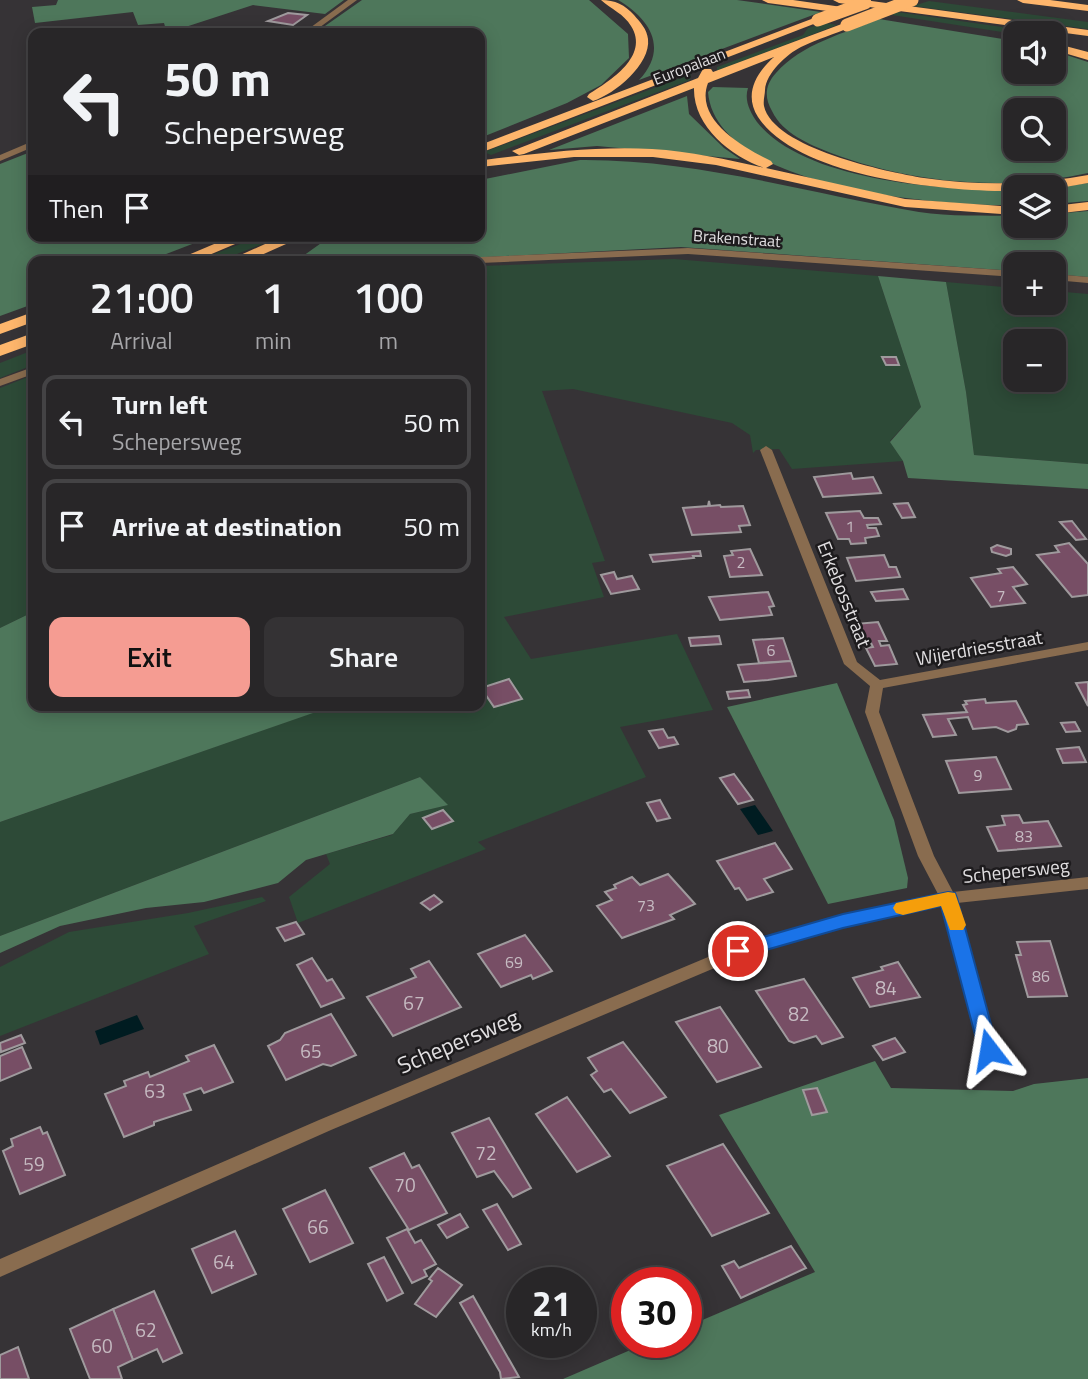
<!DOCTYPE html>
<html lang="en">
<head>
<meta charset="utf-8">
<style>
  :root { --surface:#282628; --page:#343234; --text:#f1f3f6; --muted:#a5a5a8; --line:#444345; --accent:#f59c92 }
  body { margin:0; font-family:"Titillium Web",sans-serif; background:var(--page); color:var(--text); height:100vh; display:flex; flex-direction:column; font-size:26px; white-space:nowrap }
  * { box-sizing:border-box; margin:0 }
  p { font-size:23px; color:var(--muted) }
  .icon { flex:none; width:38px; height:38px; fill:none; stroke:currentColor; stroke-width:2; stroke-linecap:round; stroke-linejoin:round }
  .map { position:relative; flex:1; overflow:hidden }
  .drawer { position:absolute; left:28px; top:256px; width:457px; height:455px; display:flex; flex-direction:column; background:var(--surface); border-radius:14px; box-shadow:0 4px 18px #0003,0 0 0 2px var(--line) }
  .drawer>* { flex:none }
  .guide { position:absolute; left:28px; top:28px; width:457px; height:214px; border-radius:14px; box-shadow:0 4px 18px #0003,0 0 0 2px var(--line); background:#282628; color:var(--text); overflow:hidden }
  .fabs { position:absolute; left:1003px; top:21px; display:grid; gap:14px }
  .fabs a { display:grid; place-items:center; width:63px; height:63px; border-radius:14px; background:var(--surface); box-shadow:0 4px 18px #0003,0 0 0 2px var(--line); font-size:35px }
  .speed { position:absolute; left:506px; top:1267px; display:flex; gap:14px; font-size:35px; font-weight:700; text-align:center }
  .speed>* { display:grid; place-content:center; width:91px; height:91px; border-radius:50%; background:var(--surface); box-shadow:0 4px 18px #0003,0 0 0 2px var(--line); line-height:1 }
  .speed small { font-size:18px; font-weight:400 }
  .speed .limit { border:10px solid #d22; background:#fff; color:#111 }
  .pin { position:absolute; display:grid; place-items:center; width:60px; height:60px; color:#fff; margin:-30px; border:4px solid #fff; border-radius:50%; box-shadow:0 2px 7px #0007 }
  .me { position:absolute; width:77px; margin:-38px; rotate:346deg; stroke-linejoin:round; filter:drop-shadow(0 0 5px #0008) }
  .turn { display:flex; align-items:center; gap:24px; height:147px; padding:0 21px; font-size:32px }
  .turn .icon { width:91px; height:91px; stroke-width:2.5 }
  .turn b { display:block; font-size:49px; line-height:60px }
  .then { display:flex; align-items:center; height:66px; padding:0 21px; background:#0003; gap:14px; font-size:26px }
  .eta { display:flex; justify-content:space-evenly; align-items:center; height:119px; text-align:center }
  .eta b { font-size:42px; font-weight:600; line-height:49px }
  .button { display:flex; gap:14px; margin-top:auto; padding:14px 21px }
  .button a { flex:1; height:80px; border-radius:14px; background:var(--accent); color:#111; font-size:28px; font-weight:600; line-height:80px; text-align:center }
  .button a+a { background:var(--page); color:var(--text) }
  ul { padding:0; list-style:none }
  li { display:flex; align-items:center; gap:21px; height:94px; margin:0 14px 10px; padding:0 7px; border:4px solid var(--line); border-radius:14px }
  li div { flex:1 }
  li b { display:block; font-size:26px }
  li em { font-style:normal }
  .map>svg:first-child { display:block }
  .green { fill:#2d4a37; fill-rule:evenodd }
  .forest { fill:#4e775b; fill-rule:evenodd }
  .water { fill:#001c21 }
  .building { fill:#774e65; stroke:#9f9a9d; stroke-width:2 }
  .lines { fill:none; stroke-linecap:round; stroke-linejoin:round }
  .street { fill:#896c4f; fill-rule:evenodd }
  .highway { fill:#feb66c; fill-rule:evenodd }
  .highway-bridge { stroke:#feb66c; stroke-width:13 }
  .route { fill:#1a73e8; stroke:#114b97; stroke-width:2 }
  .slow { fill:#f59e0b }
  .labels { text-anchor:middle; dominant-baseline:central; stroke-width:5; stroke-linejoin:round; paint-order:stroke }
  .far-street-label { font-size:16px; fill:#e1dfe1; stroke:#1d1b1d }
  .number-label { font-size:16px; fill:#c6bbc2 }
  .street-label { font-size:19px; fill:#e1dfe1; stroke:#1d1b1d }
  .near-number-label { font-size:19px; fill:#c6bbc2 }
  .near-street-label { font-size:23px; fill:#e1dfe1; stroke:#1d1b1d }
</style>
</head>
<body>
<div class="map">
<svg width="1088" height="1379" viewBox="0 0 1088 1379">
  <rect width="100%" height="100%" fill="#363336"/>
  <g class="green">
    <path d="M 929,1 L 1088,22 L 1088,29 L 913,6 Z"/>
    <path d="M 897,12 L 1031,31 L 1033,33 L 1015,34 L 892,15 Z"/>
    <path d="M 825,23 L 837,25 L 717,71 L 717,67 L 803,35 L 808,28 Z"/>
    <path d="M 691,74 L 690,80 L 491,155 L 484,152 Z"/>
    <path d="M 261,236 L 283,236 L 219,261 L 196,261 Z"/>
    <path d="M 674,259 L 878,276 L 921,407 L 890,441 L 903,461 L 792,469 L 779,449 L 756,450 L 753,453 L 750,435 L 732,423 L 573,389 L 542,391 L 605,561 L 592,563 L 604,597 L 504,617 L 531,659 L 677,634 L 713,710 L 620,727 L 646,777 L 478,842 L 486,849 L 298,923 L 289,897 L 330,864 L 326,854 L 392,835 L 410,814 L 447,805 L 420,777 L 0,936 L 0,822 L 335,705 L 480,705 L 480,266 Z"/>
    <path d="M 946,282 L 1015,288 L 1015,303 L 1054,303 L 1054,291 L 1088,294 L 1088,464 L 974,455 L 966,392 ZM 1015,341 L 1054,341 L 1054,380 L 1015,380 Z"/>
    <path d="M 33,350 L 33,365 L 0,378 L 0,363 Z"/>
    <path d="M 33,375 L 33,612 L 0,628 L 0,388 Z"/>
    <path d="M 262,897 L 266,901 L 194,926 L 209,954 L 0,1036 L 0,967 L 69,932 L 188,913 Z"/>
  </g>
  <g class="forest">
    <path d="M 58,0 L 344,0 L 325,14 L 253,5 L 167,33 L 164,23 L 138,25 L 133,12 L 35,23 L 32,7 L 56,5 Z"/>
    <path d="M 362,0 L 589,0 L 628,34 L 629,58 L 601,85 L 567,103 L 480,138 L 480,33 L 315,33 Z"/>
    <path d="M 618,0 L 737,0 L 821,12 L 639,80 C 669,48 650,19 618,0 Z"/>
    <path d="M 879,19 L 1015,41 L 1015,72 L 1054,72 L 1054,51 L 1088,62 L 1088,173 C 1005,192 910,183 831,153 C 809,144 783,134 772,111 C 764,97 765,85 776,73 C 801,44 845,33 879,19 ZM 1015,110 L 1054,110 L 1054,149 L 1015,149 Z"/>
    <path d="M 713,87 L 748,88 C 744,100 750,112 757,122 C 805,182 944,190 1015,190 L 1015,205 C 941,206 716,189 708,92 Z"/>
    <path d="M 687,96 L 689,114 L 724,148 L 740,159 L 597,146 L 549,150 Z"/>
    <path d="M 33,151 L 33,236 L 213,236 L 148,261 L 33,261 L 33,304 L 0,316 L 0,164 Z"/>
    <path d="M 580,160 C 696,159 806,193 919,212 C 950,217 984,215 1015,216 L 1015,226 L 1054,226 L 1054,214 L 1088,211 L 1088,277 L 1054,274 L 1054,264 L 1015,264 L 1015,271 L 681,247 L 410,261 L 296,261 L 331,236 L 480,236 L 480,180 Z"/>
    <path d="M 1088,183 L 1088,201 L 1054,204 L 1054,188 Z"/>
    <path d="M 878,276 L 946,282 L 966,392 L 974,455 L 1088,464 L 1088,489 L 908,478 L 903,461 L 890,442 L 921,407 Z"/>
    <path d="M 33,612 L 33,705 L 336,705 L 0,822 L 0,628 Z"/>
    <path d="M 837,683 L 894,820 L 908,878 L 907,888 L 828,904 L 727,707 Z"/>
    <path d="M 420,777 L 448,805 L 410,814 L 393,834 L 306,860 L 278,883 L 204,902 L 146,908 L 60,926 L 0,953 L 0,936 Z"/>
    <path d="M 875,1061 L 891,1088 L 1013,1091 L 1034,1084 L 1088,1078 L 1088,1379 L 563,1379 L 649,1342 L 686,1342 L 686,1327 L 815,1272 L 719,1115 Z"/>
  </g>
  <g class="water">
    <path d="M 755,805 L 773,831 L 758,835 L 740,809 Z"/>
    <path d="M 137,1015 L 144,1029 L 100,1045 L 95,1031 Z"/>
  </g>
  <g class="building">
    <path d="M 288,13 L 307,15 L 293,25 L 268,21 Z"/>
    <path d="M 882,357 L 896,357 L 899,365 L 886,365 Z"/>
    <path d="M 851,473 L 853,479 L 873,477 L 881,493 L 823,497 L 814,477 Z"/>
    <path d="M 709,501 L 710,506 L 720,505 L 721,507 L 743,506 L 750,525 L 739,526 L 741,532 L 692,535 L 683,508 L 708,506 Z"/>
    <path d="M 908,503 L 915,517 L 902,518 L 894,504 Z"/>
    <path d="M 860,511 L 864,518 L 878,518 L 881,524 L 867,525 L 868,528 L 876,528 L 879,536 L 865,538 L 866,543 L 851,544 L 849,539 L 838,539 L 826,513 Z"/>
    <path d="M 1072,521 L 1086,539 L 1076,540 L 1060,522 Z"/>
    <path d="M 1069,543 L 1088,564 L 1088,595 L 1072,597 L 1037,555 L 1059,552 L 1055,546 Z"/>
    <path d="M 997,545 L 1011,549 L 1011,554 L 1006,556 L 992,552 L 991,548 Z"/>
    <path d="M 750,549 L 762,575 L 730,577 L 724,556 L 733,555 L 731,551 Z"/>
    <path d="M 700,551 L 701,556 L 693,556 L 694,558 L 653,562 L 650,555 Z"/>
    <path d="M 884,555 L 889,567 L 896,567 L 900,577 L 856,581 L 847,558 Z"/>
    <path d="M 1013,567 L 1027,584 L 1013,587 L 1025,603 L 991,607 L 971,578 L 1001,573 L 998,569 Z"/>
    <path d="M 614,572 L 617,579 L 632,576 L 639,589 L 611,594 L 601,575 Z"/>
    <path d="M 903,589 L 908,599 L 876,601 L 871,592 Z"/>
    <path d="M 768,592 L 774,606 L 769,607 L 772,615 L 720,620 L 709,597 Z"/>
    <path d="M 878,622 L 887,641 L 879,641 L 881,646 L 889,645 L 897,664 L 875,666 L 866,648 L 873,647 L 870,641 L 864,642 L 855,624 Z"/>
    <path d="M 719,636 L 721,644 L 691,646 L 689,638 Z"/>
    <path d="M 783,638 L 791,661 L 759,663 L 753,640 Z"/>
    <path d="M 791,661 L 796,676 L 768,680 L 744,682 L 738,665 Z"/>
    <path d="M 509,679 L 522,699 L 494,707 L 481,688 Z"/>
    <path d="M 1088,682 L 1088,706 L 1076,683 Z"/>
    <path d="M 748,690 L 750,697 L 729,699 L 727,692 Z"/>
    <path d="M 985,699 L 986,703 L 1016,701 L 1028,724 L 1017,725 L 1016,729 L 1008,732 L 996,727 L 973,729 L 968,717 L 948,719 L 956,735 L 933,737 L 923,715 L 967,712 L 963,705 L 967,704 L 965,701 Z"/>
    <path d="M 1075,722 L 1080,731 L 1066,732 L 1061,723 Z"/>
    <path d="M 663,729 L 668,738 L 674,737 L 678,744 L 659,748 L 649,731 Z"/>
    <path d="M 1079,747 L 1086,762 L 1063,763 L 1057,749 Z"/>
    <path d="M 996,757 L 1011,789 L 959,793 L 946,761 Z"/>
    <path d="M 734,774 L 753,800 L 738,804 L 720,778 Z"/>
    <path d="M 660,800 L 670,818 L 657,821 L 647,803 Z"/>
    <path d="M 443,810 L 453,821 L 432,829 L 423,818 Z"/>
    <path d="M 1019,815 L 1023,823 L 1048,821 L 1061,846 L 998,851 L 987,827 L 1005,825 L 1002,816 Z"/>
    <path d="M 775,843 L 792,869 L 764,879 L 773,892 L 747,900 L 739,888 L 735,889 L 717,861 Z"/>
    <path d="M 668,874 L 695,904 L 670,915 L 674,919 L 622,938 L 597,906 L 612,900 L 605,892 L 616,888 L 614,885 L 632,877 L 640,885 Z"/>
    <path d="M 434,895 L 442,902 L 430,910 L 421,903 Z"/>
    <path d="M 296,922 L 304,934 L 285,941 L 277,928 Z"/>
    <path d="M 525,935 L 552,971 L 533,979 L 531,975 L 501,987 L 478,954 Z"/>
    <path d="M 1050,941 L 1067,996 L 1028,997 L 1016,955 L 1021,955 L 1017,942 Z"/>
    <path d="M 312,958 L 327,981 L 332,979 L 344,998 L 321,1007 L 297,965 Z"/>
    <path d="M 429,961 L 461,1007 L 393,1036 L 367,997 L 416,977 L 411,969 Z"/>
    <path d="M 898,962 L 920,997 L 870,1007 L 853,978 L 883,970 L 881,967 Z"/>
    <path d="M 804,979 L 843,1037 L 822,1044 L 816,1036 L 794,1043 L 789,1041 L 756,991 Z"/>
    <path d="M 720,1007 L 761,1067 L 717,1082 L 676,1022 Z"/>
    <path d="M 331,1014 L 356,1055 L 331,1066 L 323,1064 L 286,1080 L 268,1046 L 280,1040 L 285,1033 Z"/>
    <path d="M 21,1035 L 25,1043 L 1,1052 L 0,1043 Z"/>
    <path d="M 895,1038 L 905,1052 L 883,1060 L 873,1046 Z"/>
    <path d="M 623,1042 L 666,1097 L 630,1113 L 611,1089 L 604,1092 L 591,1075 L 597,1071 L 588,1058 Z"/>
    <path d="M 214,1045 L 233,1082 L 204,1093 L 201,1088 L 184,1094 L 191,1110 L 154,1122 L 154,1125 L 124,1137 L 105,1094 L 126,1086 L 124,1081 L 148,1072 L 150,1077 L 189,1061 L 186,1056 Z"/>
    <path d="M 22,1047 L 31,1068 L 0,1081 L 0,1056 Z"/>
    <path d="M 817,1088 L 827,1112 L 812,1115 L 803,1090 Z"/>
    <path d="M 567,1097 L 610,1156 L 577,1172 L 536,1114 Z"/>
    <path d="M 489,1118 L 531,1188 L 513,1197 L 494,1171 L 477,1177 L 452,1133 Z"/>
    <path d="M 40,1127 L 43,1134 L 47,1132 L 65,1175 L 20,1194 L 3,1151 L 13,1146 L 11,1139 Z"/>
    <path d="M 723,1144 L 769,1213 L 712,1236 L 667,1166 Z"/>
    <path d="M 404,1153 L 412,1168 L 419,1165 L 447,1213 L 409,1230 L 370,1168 Z"/>
    <path d="M 325,1190 L 353,1243 L 310,1262 L 283,1209 Z"/>
    <path d="M 497,1204 L 521,1244 L 508,1250 L 483,1210 Z"/>
    <path d="M 460,1214 L 468,1227 L 447,1238 L 438,1225 Z"/>
    <path d="M 407,1229 L 415,1243 L 421,1240 L 436,1264 L 424,1270 L 427,1276 L 412,1283 L 387,1238 Z"/>
    <path d="M 235,1231 L 256,1274 L 212,1293 L 192,1249 Z"/>
    <path d="M 791,1246 L 806,1268 L 741,1298 L 722,1266 L 734,1261 L 739,1268 Z"/>
    <path d="M 384,1257 L 403,1293 L 387,1301 L 368,1264 Z"/>
    <path d="M 438,1268 L 462,1285 L 436,1317 L 415,1304 L 432,1281 L 429,1279 Z"/>
    <path d="M 154,1291 L 182,1353 L 163,1362 L 157,1349 L 133,1360 L 113,1309 Z"/>
    <path d="M 473,1296 L 519,1377 L 501,1379 L 500,1372 L 460,1303 Z"/>
    <path d="M 113,1309 L 133,1360 L 118,1367 L 122,1379 L 90,1379 L 70,1329 Z"/>
    <path d="M 18,1347 L 29,1379 L 0,1379 L 0,1355 Z"/>
  </g>
  <g class="lines">
    <g class="street">
      <path d="M 348,0 L 357,0 L 312,33 L 303,33 Z"/>
      <path d="M 33,141 L 33,147 L 0,161 L 0,155 Z"/>
      <path d="M 688,248 L 1015,271 L 1015,277 L 688,254 L 480,263 L 480,261 L 452,261 L 457,258 Z"/>
      <path d="M 1054,274 L 1088,277 L 1088,283 L 1054,280 Z"/>
      <path d="M 33,367 L 33,374 L 0,386 L 0,379 Z"/>
      <path d="M 766,446 L 772,450 L 857,662 L 880,680 L 1088,642 L 1088,650 L 883,688 L 879,712 L 934,856 L 953,892 L 1088,877 L 1088,889 L 957,903 L 998,1050 L 995,1055 L 989,1057 L 983,1055 L 980,1050 L 942,905 L 843,927 L 743,956 L 331,1130 L 0,1277 L 0,1259 L 319,1120 L 732,947 L 843,915 L 938,894 L 918,856 L 865,712 L 870,686 L 844,664 L 760,450 Z"/>
    </g>
    <g class="highway">
      <path d="M 601,0 C 615,0 625,5 634,15 C 640,22 647,29 648,39 C 651,64 615,94 593,101 L 587,97 L 589,94 C 610,81 650,56 631,26 C 624,14 611,9 601,0 Z"/>
      <path d="M 762,0 L 793,0 L 842,7 L 848,10 L 842,13 L 768,3 Z"/>
      <path d="M 833,0 L 864,0 L 1088,30 L 1088,36 L 839,3 Z"/>
      <path d="M 1017,0 L 1050,0 L 1088,5 L 1088,11 L 1023,3 Z"/>
      <path d="M 814,18 L 824,20 L 480,153 L 480,145 Z"/>
      <path d="M 847,22 L 851,23 L 851,27 C 835,34 817,39 801,47 C 787,54 766,73 765,90 C 765,94 763,101 764,106 C 773,148 887,172 924,178 C 978,186 1034,185 1088,175 L 1088,183 L 1054,189 L 1015,187 L 1015,191 C 948,192 798,178 758,117 C 744,95 755,74 774,57 L 708,83 C 694,120 744,148 771,161 L 773,164 L 766,168 L 905,199 L 1015,207 L 1015,215 L 905,207 L 716,165 L 653,157 L 574,157 L 480,167 L 480,161 L 484,160 C 540,153 596,146 652,149 C 690,151 728,160 765,168 C 731,157 693,126 694,88 L 524,154 L 519,155 L 512,151 L 698,78 L 703,69 L 711,69 L 713,72 Z"/>
      <path d="M 1054,43 L 1088,52 L 1088,60 L 1054,50 Z"/>
      <path d="M 1088,202 L 1088,210 L 1054,214 L 1054,206 Z"/>
      <path d="M 233,236 L 254,236 L 195,261 L 174,261 Z"/>
      <path d="M 283,236 L 304,236 L 248,261 L 227,261 Z"/>
      <path d="M 33,312 L 33,322 L 0,334 L 0,324 Z"/>
      <path d="M 33,333 L 33,344 L 0,356 L 0,345 Z"/>
    </g>
    <g class="highway-bridge">
      <path d="M 818,20 L 865,3"/>
      <path d="M 847,25 L 912,0"/>
    </g>
  </g>
  <path class="route" d="M 948,892 L 955,893 L 957,898 L 998,1050 L 996,1056 L 989,1058 L 982,1056 L 979,1050 L 941,906 L 843,928 L 738,958 L 732,956 L 729,951 L 732,946 L 843,914 Z"/>
  <path class="slow" d="M 948,892 L 955,893 L 966,925 L 963,930 L 950,930 L 941,906 L 903,915 L 896,913 L 893,908 L 896,903 Z"/>
  <g class="labels">
    <g class="far-street-label">
      <text transform="translate(689 66) rotate(-21)">Europalaan</text>
      <text transform="translate(737 238) rotate(4)">Brakenstraat</text>
    </g>
    <g class="number-label">
      <text x="850" y="526">1</text>
      <text x="741" y="562">2</text>
      <text x="1001" y="595">7</text>
      <text x="771" y="650">6</text>
      <text x="978" y="775">9</text>
      <text x="1024" y="836">83</text>
      <text x="646" y="905">73</text>
      <text x="514" y="962">69</text>
      <text x="1041" y="976">86</text>
    </g>
    <g class="street-label">
      <text transform="translate(845 594) rotate(68)">Erkebosstraat</text>
      <text transform="translate(979 647) rotate(-10)">Wijerdriesstraat</text>
      <text transform="translate(1016 870) rotate(-6)">Schepersweg</text>
    </g>
    <g class="near-number-label">
      <text x="886" y="987">84</text>
      <text x="414" y="1002">67</text>
      <text x="799" y="1013">82</text>
      <text x="718" y="1045">80</text>
      <text x="311" y="1050">65</text>
      <text x="155" y="1090">63</text>
      <text x="486" y="1152">72</text>
      <text x="34" y="1163">59</text>
      <text x="405" y="1184">70</text>
      <text x="318" y="1226">66</text>
      <text x="224" y="1261">64</text>
      <text x="146" y="1329">62</text>
      <text x="102" y="1345">60</text>
    </g>
    <g class="near-street-label">
      <text transform="translate(458 1041) rotate(-23)">Schepersweg</text>
    </g>
  </g>
</svg>
<div class="fabs">
<a><svg class="icon" aria-label="sound" viewBox="0 0 24 24"><path d="M4 9h4l5-4v14l-5-4H4zM17 9q2 3 0 6"/></svg></a>
<a><svg class="icon" aria-label="search" viewBox="0 0 24 24"><circle cx="10" cy="10" r="6"/><path d="M15 15l6 6"/></svg></a>
<a><svg class="icon" aria-label="layers" viewBox="0 0 24 24"><path d="M12 4l9 5-9 5-9-5zM3 14l9 5 9-5"/></svg></a>
<a>+</a>
<a>−</a>
</div>
<div class="speed"><div>21<small>km/h</small></div><div class="limit">30</div></div>
<div class="pin" style="left:738px;top:951px;background:#d93025"><svg class="icon" aria-label="arrive" viewBox="0 0 24 24"><path d="M6 21V4h12l-3 4 3 4H6"/></svg></div>
<svg class="me" style="left:989px;top:1050px" viewBox="-20 -20 40 40"><path d="M0-17L14 15 0 8-14 15z" fill="#1a73e8" stroke="#fff" stroke-width="4"/></svg>
<div class="guide">
<div class="turn"><svg class="icon" aria-label="left" viewBox="0 0 24 24"><path d="M17 20v-9H6M10 6l-5 5 5 5"/></svg><div><b>50 m</b>Schepersweg</div></div>
<div class="then">Then<svg class="icon" aria-label="arrive" viewBox="0 0 24 24"><path d="M6 21V4h12l-3 4 3 4H6"/></svg></div>
</div>
<section class="drawer">
<div class="eta">
<div><b>21:00</b><p>Arrival</p></div>
<div><b>1</b><p>min</p></div>
<div><b>100</b><p>m</p></div>
</div>
<ul>
<li><svg class="icon" aria-label="left" viewBox="0 0 24 24"><path d="M17 20v-9H6M10 6l-5 5 5 5"/></svg><div><b>Turn left</b><p>Schepersweg</p></div><em>50 m</em></li>
<li><svg class="icon" aria-label="arrive" viewBox="0 0 24 24"><path d="M6 21V4h12l-3 4 3 4H6"/></svg><div><b>Arrive at destination</b></div><em>50 m</em></li>
</ul>
<div class="button"><a>Exit</a><a>Share</a></div>
</section>
</div>
</body>
</html>
